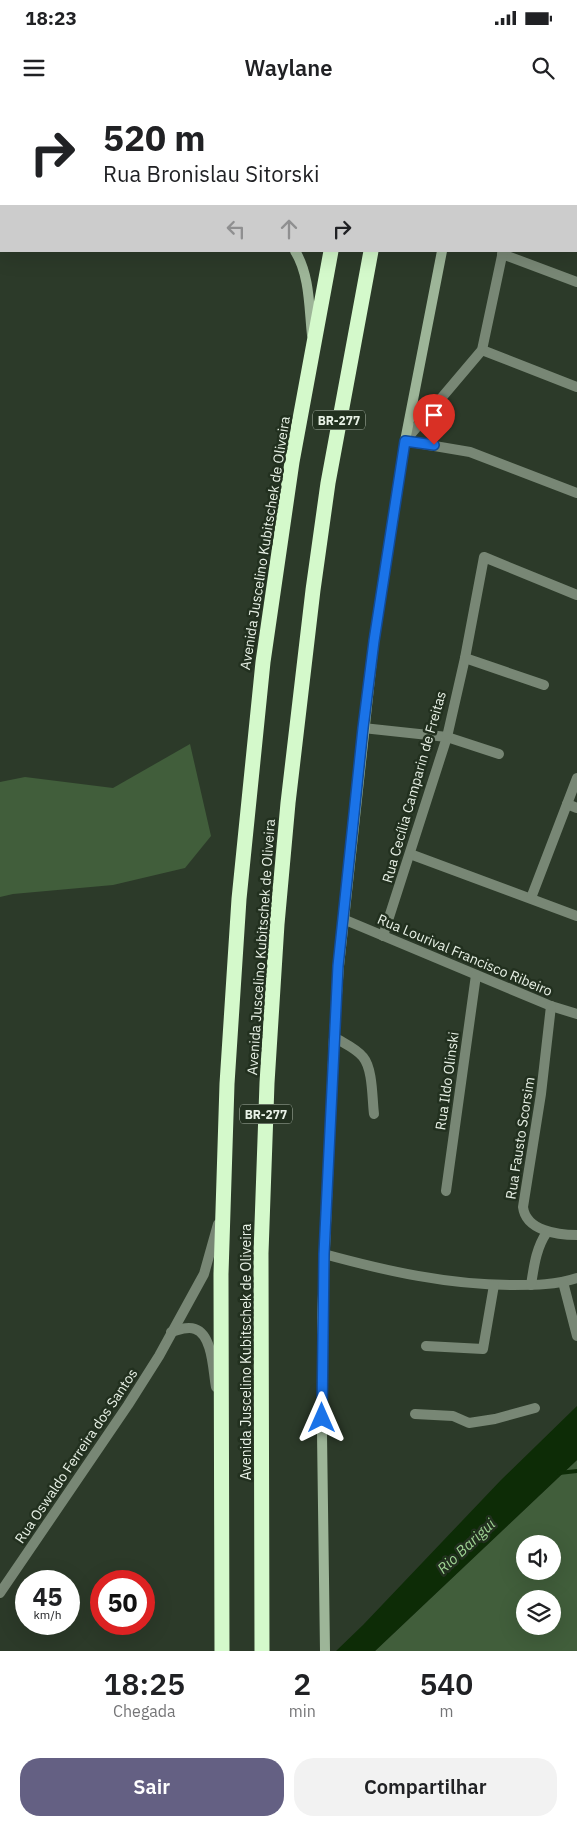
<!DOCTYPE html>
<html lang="pt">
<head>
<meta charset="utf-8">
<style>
  :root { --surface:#fff; --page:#f2f2f2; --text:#202124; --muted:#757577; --accent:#646083 }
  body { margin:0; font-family:"IBM Plex Sans",sans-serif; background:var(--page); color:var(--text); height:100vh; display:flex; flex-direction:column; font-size:19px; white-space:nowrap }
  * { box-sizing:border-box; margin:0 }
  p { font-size:16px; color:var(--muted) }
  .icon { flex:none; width:28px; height:28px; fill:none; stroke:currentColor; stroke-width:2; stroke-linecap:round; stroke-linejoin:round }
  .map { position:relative; height:1551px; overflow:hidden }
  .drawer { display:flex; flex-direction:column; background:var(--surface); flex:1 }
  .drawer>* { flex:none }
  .banner { position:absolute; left:0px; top:0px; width:578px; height:152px; box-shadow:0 5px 20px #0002; background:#fff; color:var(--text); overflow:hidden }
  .tools { position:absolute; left:516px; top:1435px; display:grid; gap:10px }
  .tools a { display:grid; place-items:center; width:45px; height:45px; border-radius:50%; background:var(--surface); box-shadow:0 5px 20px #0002; font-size:25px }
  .speed { position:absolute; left:15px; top:1470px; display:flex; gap:10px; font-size:25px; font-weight:700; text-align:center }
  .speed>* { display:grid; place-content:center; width:65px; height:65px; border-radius:50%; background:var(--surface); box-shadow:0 5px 20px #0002; line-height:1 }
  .speed small { font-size:12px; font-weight:400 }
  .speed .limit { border:8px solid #d22; background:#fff; color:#111 }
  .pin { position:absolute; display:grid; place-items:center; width:42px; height:42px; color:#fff; margin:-51px -21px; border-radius:50% 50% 50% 0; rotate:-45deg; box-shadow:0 0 5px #0007 }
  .pin .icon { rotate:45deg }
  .me { position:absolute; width:55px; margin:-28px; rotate:0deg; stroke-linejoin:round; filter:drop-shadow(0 0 4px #0008) }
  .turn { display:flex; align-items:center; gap:18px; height:105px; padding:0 20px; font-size:22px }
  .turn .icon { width:65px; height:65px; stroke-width:2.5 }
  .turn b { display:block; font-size:35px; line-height:42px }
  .lanes { display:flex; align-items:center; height:48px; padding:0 20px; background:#0003; justify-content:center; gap:25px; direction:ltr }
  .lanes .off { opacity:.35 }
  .eta { display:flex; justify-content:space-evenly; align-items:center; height:85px; text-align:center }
  .eta b { font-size:30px; font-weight:600; line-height:35px }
  .action { display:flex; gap:10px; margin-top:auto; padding:10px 20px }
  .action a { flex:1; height:58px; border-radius:20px; background:var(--accent); color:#fff; font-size:20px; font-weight:600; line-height:58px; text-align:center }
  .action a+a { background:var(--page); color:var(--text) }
  .status { display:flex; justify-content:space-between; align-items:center; height:35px; padding:0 25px; background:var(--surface); direction:ltr }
  .status svg { height:14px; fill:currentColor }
  header { display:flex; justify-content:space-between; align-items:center; height:65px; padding:0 20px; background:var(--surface); font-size:22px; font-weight:600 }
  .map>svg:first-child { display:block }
  .green { fill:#415e3b; fill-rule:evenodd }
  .water { fill:#0d2c06 }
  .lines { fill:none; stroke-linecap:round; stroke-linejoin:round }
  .stream { stroke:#0d2c06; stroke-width:4 }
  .street { stroke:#788775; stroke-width:10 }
  .secondary { stroke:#9db598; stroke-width:10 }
  .highway { stroke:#d4f9cb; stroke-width:15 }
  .route-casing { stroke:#114b97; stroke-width:12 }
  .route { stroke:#1a73e8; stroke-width:9 }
  .labels { text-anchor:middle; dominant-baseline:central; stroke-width:5; stroke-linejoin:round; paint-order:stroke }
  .shield { fill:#22301f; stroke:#adb7aa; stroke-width:1 }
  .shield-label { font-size:12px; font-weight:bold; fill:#e8f1e6 }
  .street-label { font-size:14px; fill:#e8f1e6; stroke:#22301f }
  .water-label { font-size:15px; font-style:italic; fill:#9fd394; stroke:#22301f }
</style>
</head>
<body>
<div class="status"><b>18:23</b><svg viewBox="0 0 49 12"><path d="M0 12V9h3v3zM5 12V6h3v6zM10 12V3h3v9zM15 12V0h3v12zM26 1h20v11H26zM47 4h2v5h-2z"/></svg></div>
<header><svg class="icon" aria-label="menu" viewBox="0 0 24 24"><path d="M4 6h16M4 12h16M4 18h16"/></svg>Waylane<svg class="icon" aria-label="search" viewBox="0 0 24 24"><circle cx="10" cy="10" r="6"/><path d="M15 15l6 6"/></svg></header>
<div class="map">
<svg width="577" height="1551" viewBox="0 0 577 1551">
  <rect width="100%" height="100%" fill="#2c3a29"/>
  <g class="green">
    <path d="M 190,644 L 211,736 L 185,768 L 113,785 L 13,794 L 0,797 L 0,682 L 25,677 L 113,688 Z"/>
    <path d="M 577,1360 L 577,1551 L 375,1551 ZM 525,1444 L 552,1444 L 552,1471 L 525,1471 ZM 525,1499 L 552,1499 L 552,1526 L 525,1526 Z"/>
  </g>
  <path class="water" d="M 577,1306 L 577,1360 L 375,1551 L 336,1551 L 363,1525 L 501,1380 Z"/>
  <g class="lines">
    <path class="stream" d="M 559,1373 L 577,1371"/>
    <g class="street">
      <path d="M 530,1 L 530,0"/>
      <path d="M 576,77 L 577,77"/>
      <path d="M 502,154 L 577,182"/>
      <path d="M 482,250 L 577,287"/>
      <path d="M 405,341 L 482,250 L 503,151"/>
      <path d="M 405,341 L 470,352 L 577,393"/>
      <path d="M 465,558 L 544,585"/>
      <path d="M 363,628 L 447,637 L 499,654"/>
      <path d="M 567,704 L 577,708"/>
      <path d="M 410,754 L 577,816"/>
      <path d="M 531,798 L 577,678"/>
      <path d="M 343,819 L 551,906 L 577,914"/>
      <path d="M 383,836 L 447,637 L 465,558 L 484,457 L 577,495"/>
      <path d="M 551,906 L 541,994 L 523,1107 C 526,1131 558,1135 577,1135"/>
      <path d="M 334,937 C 343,943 356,948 363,957 C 373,969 372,998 374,1014"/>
      <path d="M 446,1091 L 476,875"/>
      <path d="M 324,1154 C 386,1171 449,1185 513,1185 C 535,1185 556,1185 577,1178"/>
      <path d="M 563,1182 L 577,1236"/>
      <path d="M 531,1185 C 534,1166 536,1148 547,1132"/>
      <path d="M 171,1232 C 179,1230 187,1226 195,1229 C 213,1235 213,1272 216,1287"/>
      <path d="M 426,1246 L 483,1249 L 494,1185"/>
      <path d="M 415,1314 L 453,1316 L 469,1323 L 495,1319 L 535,1308"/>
      <path d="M 0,1493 L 128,1305 L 159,1256 L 204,1174 L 218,1124"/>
    </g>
    <g class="secondary">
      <path d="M 471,1 L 471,0"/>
      <path d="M 0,113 L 1,113"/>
      <path d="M 295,151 C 310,175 309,208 312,235"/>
      <path d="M 325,1551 L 322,1334 L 322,1218 L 334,937 L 339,866 L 374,541 L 405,341 L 442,151"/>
    </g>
    <g class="highway">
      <path d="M 360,1 L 360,0"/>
      <path d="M 399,1 L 399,0"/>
      <path d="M 422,1 L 423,0"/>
      <path d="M 222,1551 L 221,1174 L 227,984 L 239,799 L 263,562 L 292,362 L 331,151"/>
      <path d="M 262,1551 L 261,1153 L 267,983 L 277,824 L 288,703 L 313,490 L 328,383 L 371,151"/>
    </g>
  </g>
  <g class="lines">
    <defs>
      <path id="route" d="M 322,1318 L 324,1154 L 338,866 L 363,628 L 374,541 L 405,341 L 434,345"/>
    </defs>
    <use href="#route" class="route-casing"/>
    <use href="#route" class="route"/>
  </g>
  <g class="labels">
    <g class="shield">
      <rect x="313" y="310.5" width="52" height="19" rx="4"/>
      <rect x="240" y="1004.5" width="52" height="19" rx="4"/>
    </g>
    <g class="shield-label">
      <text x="339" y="320">BR-277</text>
      <text x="266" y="1014">BR-277</text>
    </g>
    <g class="street-label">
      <text transform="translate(265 443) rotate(-81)">Avenida Juscelino Kubitschek de Oliveira</text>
      <text transform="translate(414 687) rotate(-74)">Rua Cecília Camparin de Freitas</text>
      <text transform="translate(261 847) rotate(-86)">Avenida Juscelino Kubitschek de Oliveira</text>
      <text transform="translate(465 855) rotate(23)">Rua Lourival Francisco Ribeiro</text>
      <text transform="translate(447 981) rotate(-82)">Rua Ildo Olinski</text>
      <text transform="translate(520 1038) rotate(-81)">Rua Fausto Scorsim</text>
      <text transform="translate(246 1252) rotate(-90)">Avenida Juscelino Kubitschek de Oliveira</text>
      <text transform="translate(76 1356) rotate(-56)">Rua Oswaldo Ferreira dos Santos</text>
    </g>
    <g class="water-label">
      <text transform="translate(466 1446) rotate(-43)">Rio Barigui</text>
    </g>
  </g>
</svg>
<div class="tools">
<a><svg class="icon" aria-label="sound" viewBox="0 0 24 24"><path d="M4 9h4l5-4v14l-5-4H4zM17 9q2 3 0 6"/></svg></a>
<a><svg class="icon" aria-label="layers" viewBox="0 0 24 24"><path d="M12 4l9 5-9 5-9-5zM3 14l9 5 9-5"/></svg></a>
</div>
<div class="speed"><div>45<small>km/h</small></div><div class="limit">50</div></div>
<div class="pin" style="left:434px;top:345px;background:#d93025"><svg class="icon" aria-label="arrive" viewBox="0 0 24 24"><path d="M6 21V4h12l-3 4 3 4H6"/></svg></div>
<svg class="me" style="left:322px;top:1318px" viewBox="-20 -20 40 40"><path d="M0-17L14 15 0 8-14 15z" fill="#1a73e8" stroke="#fff" stroke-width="4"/></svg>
<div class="banner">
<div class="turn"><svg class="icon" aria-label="right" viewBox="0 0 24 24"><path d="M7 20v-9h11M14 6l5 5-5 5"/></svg><div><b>520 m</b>Rua Bronislau Sitorski</div></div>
<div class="lanes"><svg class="icon off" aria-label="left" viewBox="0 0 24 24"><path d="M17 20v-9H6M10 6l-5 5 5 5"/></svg><svg class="icon off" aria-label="ahead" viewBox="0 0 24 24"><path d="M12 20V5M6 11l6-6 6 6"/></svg><svg class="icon" aria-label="right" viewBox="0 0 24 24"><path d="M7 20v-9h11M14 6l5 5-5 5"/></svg></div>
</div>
</div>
<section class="drawer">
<div class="eta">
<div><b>18:25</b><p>Chegada</p></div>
<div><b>2</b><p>min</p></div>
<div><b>540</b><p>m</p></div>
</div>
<div class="action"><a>Sair</a><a>Compartilhar</a></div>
</section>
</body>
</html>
